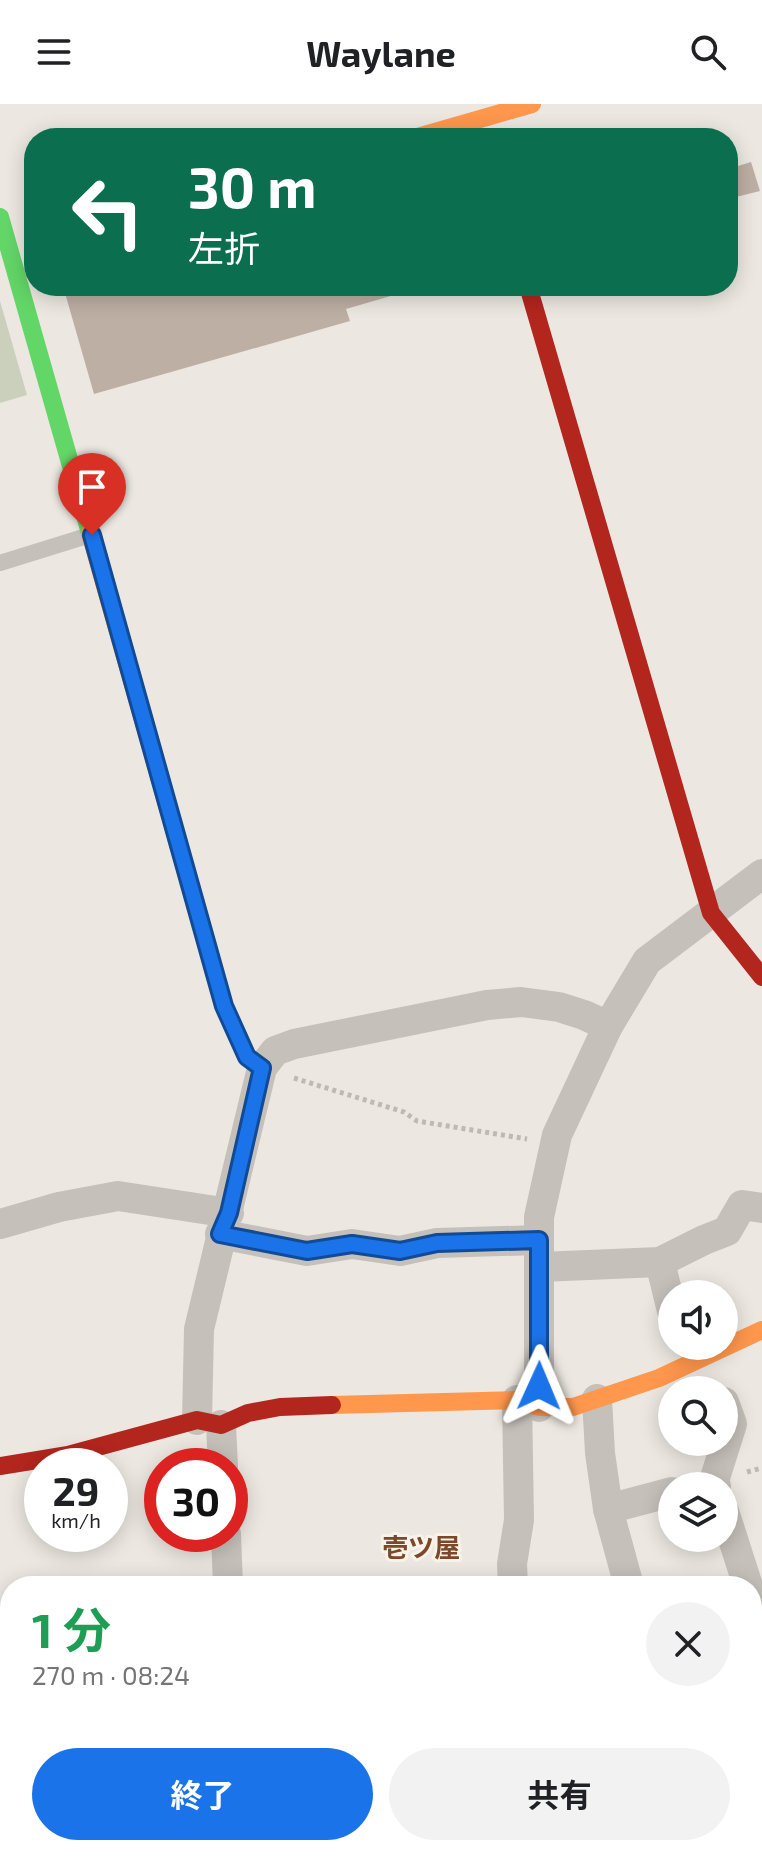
<!DOCTYPE html>
<html lang="ja">
<head>
<meta charset="utf-8">
<style>
  :root { --surface:#fff; --page:#f2f2f2; --text:#202124; --muted:#757577; --accent:#1a73e8 }
  body { margin:0; font-family:"Exo 2","Noto Sans JP",sans-serif; background:var(--page); color:var(--text); height:100vh; display:flex; flex-direction:column; font-size:30px; white-space:nowrap }
  * { box-sizing:border-box; margin:0 }
  p { font-size:26px; color:var(--muted) }
  .icon { flex:none; width:44px; height:44px; fill:none; stroke:currentColor; stroke-width:2; stroke-linecap:round; stroke-linejoin:round }
  .map { position:relative; flex:1; overflow:hidden }
  .side { position:absolute; left:0px; top:1472px; width:762px; height:280px; display:flex; flex-direction:column; background:var(--surface); border-radius:32px 32px 0 0; box-shadow:0 4px 20px #0003 }
  .side>* { flex:none }
  .hud { position:absolute; left:24px; top:24px; width:714px; height:168px; border-radius:32px; box-shadow:0 4px 20px #0003; background:#0b6e4f; color:#fff; overflow:hidden }
  .fabs { position:absolute; left:658px; top:1176px; display:grid; gap:16px }
  .fabs a { display:grid; place-items:center; width:80px; height:80px; border-radius:50%; background:var(--surface); box-shadow:0 4px 20px #0003; font-size:40px }
  .speed { position:absolute; left:24px; top:1344px; display:flex; gap:16px; font-size:40px; font-weight:700; text-align:center }
  .speed>* { display:grid; place-content:center; width:104px; height:104px; border-radius:50%; background:var(--surface); box-shadow:0 4px 20px #0003; line-height:1 }
  .speed small { font-size:20px; font-weight:400 }
  .speed .limit { border:12px solid #d22; background:#fff; color:#111 }
  .pin { position:absolute; display:grid; place-items:center; width:68px; height:68px; color:#fff; margin:-82px -34px; border-radius:50% 50% 50% 0; rotate:-45deg; box-shadow:0 0 8px #0007 }
  .pin .icon { rotate:45deg }
  .me { position:absolute; width:88px; margin:-44px; rotate:1deg; stroke-linejoin:round; filter:drop-shadow(0 0 6px #0008) }
  .turn { display:flex; align-items:center; gap:28px; height:168px; padding:0 32px; font-size:36px }
  .turn .icon { width:104px; height:104px; stroke-width:2.5 }
  .turn b { display:block; font-size:56px; line-height:68px }
  .round { display:grid; place-items:center; flex:none; width:84px; height:84px; border-radius:42px; background:var(--page) }
  .head { display:flex; align-items:center; justify-content:space-between; height:136px; padding:0 32px }
  h1 { font-size:48px; font-weight:700; line-height:60px; color:#1e9e55 }
  .primary-button { display:flex; gap:16px; margin-top:auto; padding:16px 32px }
  .primary-button a { flex:1; height:92px; border-radius:48px; background:var(--accent); color:#fff; font-size:32px; font-weight:700; line-height:92px; text-align:center }
  .primary-button a+a { background:var(--page); color:var(--text) }
  header { display:flex; justify-content:space-between; align-items:center; height:104px; padding:0 32px; background:var(--surface); font-size:36px; font-weight:700 }
  .map>svg:first-child { display:block }
  .green { fill:#cad0bc }
  .building { fill:#beafa4 }
  .lines { fill:none; stroke-linecap:round; stroke-linejoin:round }
  .path { stroke:#bdb9b3; stroke-width:5; stroke-dasharray:4 4; stroke-linecap:butt }
  .lane { stroke:#c5c0ba; stroke-width:16 }
  .street { stroke:#c5c0ba; stroke-width:30 }
  .fast { stroke:#63d668; stroke-width:18 }
  .slow { stroke:#ff974d; stroke-width:18 }
  .jam { stroke:#b3261e; stroke-width:18 }
  .route-casing { stroke:#114b97; stroke-width:20 }
  .route { stroke:#1a73e8; stroke-width:14 }
  .labels { text-anchor:middle; dominant-baseline:central; stroke-width:6; stroke-linejoin:round; paint-order:stroke }
  .quarter-label { font-size:26px; font-weight:bold; fill:#7c4829; stroke:#f8f3e9 }
</style>
</head>
<body>
<header><svg class="icon" aria-label="menu" viewBox="0 0 24 24"><path d="M4 6h16M4 12h16M4 18h16"/></svg>Waylane<svg class="icon" aria-label="search" viewBox="0 0 24 24"><circle cx="10" cy="10" r="6"/><path d="M15 15l6 6"/></svg></header>
<div class="map">
<svg width="762" height="1752" viewBox="0 0 762 1752">
  <rect width="100%" height="100%" fill="#ece8e1"/>
  <path class="green" d="M 0,197 L 27,291 L 0,299 Z"/>
  <g class="building">
    <path d="M 751,58 L 760,87 L 728,95 L 728,65 Z"/>
    <path d="M 63,182 L 400,182 L 401,189 L 346,205 L 350,217 L 94,290 Z"/>
  </g>
  <g class="lines">
    <g class="path">
      <path d="M 294,974 L 404,1008 L 417,1017 L 527,1035"/>
      <path d="M 747,1368 L 762,1364"/>
      <path d="M 388,1752 L 393,1742"/>
    </g>
    <path class="lane" d="M 0,459 L 90,431"/>
    <g class="street">
      <path d="M 0,1120 L 59,1103 L 118,1092 L 229,1109"/>
      <path d="M 220,1130 L 307,1147 L 352,1140 L 400,1147 L 437,1139 L 539,1136"/>
      <path d="M 660,1158 L 672,1207"/>
      <path d="M 540,1163 L 660,1158 L 704,1136 L 727,1127 L 742,1101 L 762,1104"/>
      <path d="M 597,1295 L 600,1349 L 608,1405 L 629,1482"/>
      <path d="M 539,1303 L 539,1113 L 557,1031 L 608,922 L 647,857 L 762,770"/>
      <path d="M 197,1316 L 199,1225 L 262,964 L 275,947 L 294,940 L 487,901 L 521,898 L 559,903 L 584,911 L 608,922"/>
      <path d="M 221,1321 L 223,1362"/>
      <path d="M 716,1382 L 714,1377 L 732,1320 L 724,1298"/>
      <path d="M 608,1405 L 672,1388"/>
      <path d="M 724,1407 L 748,1482"/>
      <path d="M 226,1430 L 228,1482"/>
      <path d="M 513,1482 L 512,1460 L 519,1416 L 517,1296"/>
      <path d="M 752,1493 L 762,1523"/>
      <path d="M 0,1704 L 10,1701"/>
      <path d="M 752,1737 L 762,1736"/>
      <path d="M 235,1742 L 236,1752"/>
      <path d="M 507,1742 L 508,1752"/>
    </g>
    <path class="fast" d="M 0,113 L 90,429"/>
    <g class="slow">
      <path d="M 414,34 L 532,0"/>
      <path d="M 90,429 L 224,902 L 247,953 L 262,964"/>
      <path d="M 332,1301 L 517,1296 L 539,1303 L 573,1303 L 659,1274 L 762,1226"/>
    </g>
    <g class="jam">
      <path d="M 528,182 L 711,809 L 762,873"/>
      <path d="M 0,1362 L 68,1351 L 197,1316 L 221,1321 L 248,1309 L 280,1303 L 332,1301"/>
    </g>
  </g>
  <g class="lines">
    <defs>
      <path id="route" d="M 92,431 L 224,902 L 247,953 L 262,964 L 229,1109 L 220,1130 L 307,1147 L 352,1140 L 400,1147 L 437,1139 L 539,1136 L 539,1282"/>
    </defs>
    <use href="#route" class="route-casing"/>
    <use href="#route" class="route"/>
  </g>
  <g class="labels">
    <g class="quarter-label">
      <text x="421" y="1442">壱ツ屋</text>
    </g>
  </g>
</svg>
<div class="fabs">
<a><svg class="icon" aria-label="sound" viewBox="0 0 24 24"><path d="M4 9h4l5-4v14l-5-4H4zM17 9q2 3 0 6"/></svg></a>
<a><svg class="icon" aria-label="search" viewBox="0 0 24 24"><circle cx="10" cy="10" r="6"/><path d="M15 15l6 6"/></svg></a>
<a><svg class="icon" aria-label="layers" viewBox="0 0 24 24"><path d="M12 4l9 5-9 5-9-5zM3 14l9 5 9-5"/></svg></a>
</div>
<div class="speed"><div>29<small>km/h</small></div><div class="limit">30</div></div>
<div class="pin" style="left:92px;top:431px;background:#d93025"><svg class="icon" aria-label="arrive" viewBox="0 0 24 24"><path d="M6 21V4h12l-3 4 3 4H6"/></svg></div>
<svg class="me" style="left:539px;top:1282px" viewBox="-20 -20 40 40"><path d="M0-17L14 15 0 8-14 15z" fill="#1a73e8" stroke="#fff" stroke-width="4"/></svg>
<div class="hud">
<div class="turn"><svg class="icon" aria-label="left" viewBox="0 0 24 24"><path d="M17 20v-9H6M10 6l-5 5 5 5"/></svg><div><b>30 m</b>左折</div></div>
</div>
<section class="side">
<div class="head"><div><h1>1 分</h1><p>270 m · 08:24</p></div><a class="round"><svg class="icon" aria-label="close" viewBox="0 0 24 24"><path d="M6 6l12 12M18 6L6 18"/></svg></a></div>
<div class="primary-button"><a>終了</a><a>共有</a></div>
</section>
</div>
</body>
</html>
